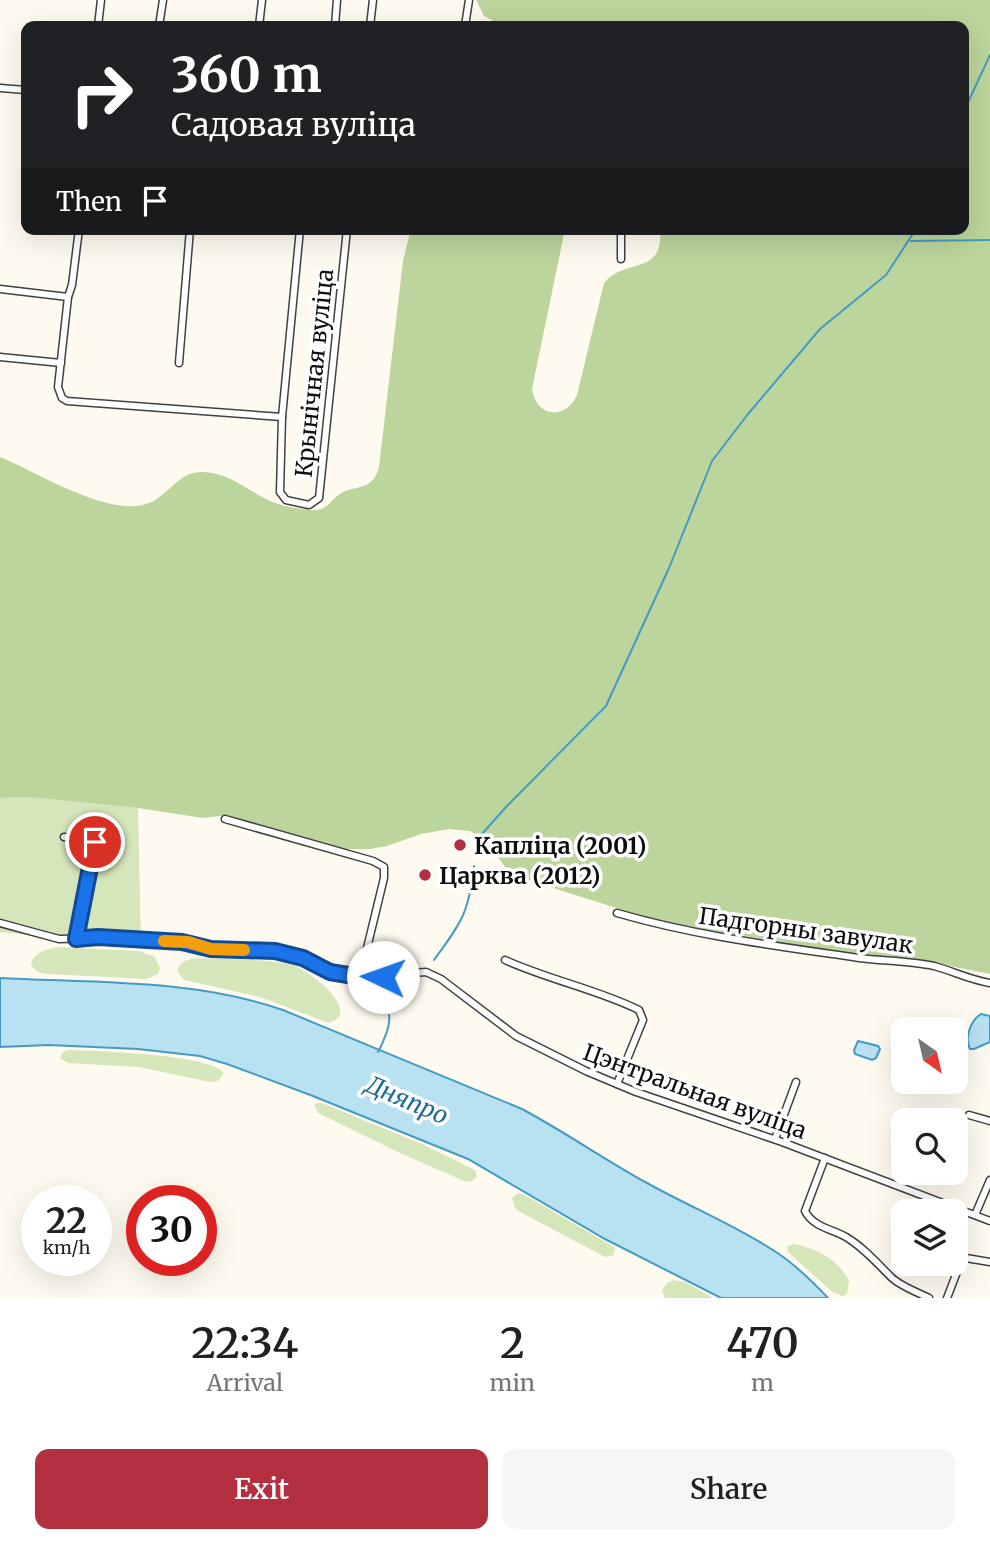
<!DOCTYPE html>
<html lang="en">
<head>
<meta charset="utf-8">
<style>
  :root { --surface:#fff; --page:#f6f6f6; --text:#202124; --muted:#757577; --accent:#b33041 }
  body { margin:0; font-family:Merriweather,serif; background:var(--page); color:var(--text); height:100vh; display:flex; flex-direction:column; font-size:26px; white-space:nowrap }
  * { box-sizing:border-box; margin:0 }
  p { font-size:23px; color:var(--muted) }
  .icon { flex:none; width:38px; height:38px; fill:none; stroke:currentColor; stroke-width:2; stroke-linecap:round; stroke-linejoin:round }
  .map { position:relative; height:1298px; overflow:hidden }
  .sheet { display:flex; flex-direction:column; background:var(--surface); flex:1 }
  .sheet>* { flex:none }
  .hud { position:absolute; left:21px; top:21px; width:948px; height:214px; border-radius:14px; box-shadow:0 7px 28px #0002; background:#202124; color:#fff; overflow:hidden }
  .needle { width:46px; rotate:146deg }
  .buttons { position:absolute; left:891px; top:1017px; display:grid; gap:14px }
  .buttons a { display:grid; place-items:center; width:77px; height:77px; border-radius:14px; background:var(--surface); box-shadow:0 7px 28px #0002; font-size:35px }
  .speed { position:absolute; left:21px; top:1185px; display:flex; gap:14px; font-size:35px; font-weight:700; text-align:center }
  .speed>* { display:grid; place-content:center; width:91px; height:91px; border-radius:50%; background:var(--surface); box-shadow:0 7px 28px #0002; line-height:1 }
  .speed small { font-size:18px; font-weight:400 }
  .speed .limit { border:10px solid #d22; background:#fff; color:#111 }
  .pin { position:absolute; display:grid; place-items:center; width:60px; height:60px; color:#fff; margin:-30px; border:4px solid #fff; border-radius:50%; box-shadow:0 2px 7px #0007 }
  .me { position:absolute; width:77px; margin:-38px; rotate:273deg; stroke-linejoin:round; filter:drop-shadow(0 0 5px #0008) }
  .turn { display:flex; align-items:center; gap:24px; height:147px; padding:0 35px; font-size:32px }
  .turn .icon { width:91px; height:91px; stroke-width:2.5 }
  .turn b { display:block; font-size:49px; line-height:60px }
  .then { display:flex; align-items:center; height:66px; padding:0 35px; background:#0003; gap:14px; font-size:26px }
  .eta { display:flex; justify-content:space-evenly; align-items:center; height:119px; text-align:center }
  .eta b { font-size:42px; font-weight:600; line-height:49px }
  .primary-button { display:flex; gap:14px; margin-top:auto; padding:14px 35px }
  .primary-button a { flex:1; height:80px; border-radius:14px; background:var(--accent); color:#fff; font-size:28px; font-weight:600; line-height:80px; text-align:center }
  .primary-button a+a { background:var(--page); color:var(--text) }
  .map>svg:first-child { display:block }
  .green { fill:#d5e6bb }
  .forest { fill:#bbd59c }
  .water { fill:#b8e1f1; stroke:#459bc3; stroke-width:2 }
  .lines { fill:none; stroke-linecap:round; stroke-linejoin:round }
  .stream { stroke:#459bc3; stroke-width:2 }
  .minor-casing { stroke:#414141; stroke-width:9 }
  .minor { stroke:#fff; stroke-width:6 }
  .route-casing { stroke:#114b97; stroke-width:18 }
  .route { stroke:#1a73e8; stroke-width:12 }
  .slow { stroke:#f59e0b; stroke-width:12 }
  .poi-dot { fill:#b33041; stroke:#fff; stroke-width:2.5 }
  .labels { text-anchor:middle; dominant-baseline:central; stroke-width:7; stroke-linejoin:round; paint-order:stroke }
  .street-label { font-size:23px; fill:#0e0e0e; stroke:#fff }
  .poi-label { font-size:23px; font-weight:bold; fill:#0e0e0e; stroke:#fff; text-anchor:start }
  .water-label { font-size:24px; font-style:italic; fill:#206c96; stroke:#fff }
</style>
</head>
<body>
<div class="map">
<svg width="990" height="1298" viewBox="0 0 990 1298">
  <rect width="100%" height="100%" fill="#fefaef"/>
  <g class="green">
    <path d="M 27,797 L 138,808 L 141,947 L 0,932 L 0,798 Z"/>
    <path d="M 57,947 L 139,951 L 155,957 L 160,968 L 158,974 L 146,979 L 49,974 C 40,973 35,972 31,964 C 34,952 46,950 57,947 Z"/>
    <path d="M 199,958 C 228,960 265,958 292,965 C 308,969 364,1012 329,1023 L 260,997 L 184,980 L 177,971 C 180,960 189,959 199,958 Z"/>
    <path d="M 68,1050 C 95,1051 210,1054 224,1073 L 218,1081 L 210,1082 L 139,1067 L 68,1063 L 60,1058 L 63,1052 Z"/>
    <path d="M 317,1103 L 322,1103 L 424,1145 L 475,1170 L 477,1177 L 470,1182 L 464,1181 L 400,1153 L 318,1113 L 314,1105 Z"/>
    <path d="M 518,1193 L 523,1194 L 609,1244 L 615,1248 L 614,1255 L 605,1257 L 520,1212 L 515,1208 L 512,1198 Z"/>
    <path d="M 794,1244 C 816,1248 839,1260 849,1281 L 847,1294 L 842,1296 L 831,1291 L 788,1252 L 787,1246 Z"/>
    <path d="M 674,1280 L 685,1282 L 713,1298 L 665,1298 L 662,1290 L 667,1283 Z"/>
  </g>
  <path class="forest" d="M 476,0 L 990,0 L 990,974 L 940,964 L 849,953 L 686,926 L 651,919 L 525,879 L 505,867 L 487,842 L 470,831 L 449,829 L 421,834 L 387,846 L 370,849 L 339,849 L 227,815 L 203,818 L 138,808 L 27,797 L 0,798 L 0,457 C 37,472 111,519 149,503 C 169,495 179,471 203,472 C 228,473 245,488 266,499 C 277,505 289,507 302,509 C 307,509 312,511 318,510 C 329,508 333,497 343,492 C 361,485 373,489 379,467 L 403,261 L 411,229 L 565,229 L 532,389 C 536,417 565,421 577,395 L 604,283 C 625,257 664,277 660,229 L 964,229 L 964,26 L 819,26 L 809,23 L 497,23 L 484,16 Z"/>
  <g class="water">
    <path d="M 0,978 C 95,983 193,979 283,1010 L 522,1109 C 565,1132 605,1160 647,1183 C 690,1207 735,1225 776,1252 C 796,1265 812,1281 828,1298 L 721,1298 L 605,1239 L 468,1159 L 313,1096 L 227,1064 L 200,1056 L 138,1049 L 49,1045 L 0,1047 Z"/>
    <path d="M 981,1014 L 990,1016 L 990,1042 L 974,1049 L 970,1049 C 964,1038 971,1020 981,1014 Z"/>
    <path d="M 858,1041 L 878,1046 L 880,1049 L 876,1058 L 872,1060 L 855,1054 L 854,1050 Z"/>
  </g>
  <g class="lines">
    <g class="stream">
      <path d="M 964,111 L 990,55"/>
      <path d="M 911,241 L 990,240"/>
      <path d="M 481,835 L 506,807 L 606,706 L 669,568 L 712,461 L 748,414 L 820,329 L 886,275 L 916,229"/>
      <path d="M 434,960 C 461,923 469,913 474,866"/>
      <path d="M 378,1052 C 383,1043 391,1025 389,1015"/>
    </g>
    <defs>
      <g id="minor">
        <path d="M 98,26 L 101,0"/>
        <path d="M 159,26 L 163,0"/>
        <path d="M 259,26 L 262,0"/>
        <path d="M 335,26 L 337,0"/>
        <path d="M 370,26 L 373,0"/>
        <path d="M 465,26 L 469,0"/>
        <path d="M 0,88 L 26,90"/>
        <path d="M 79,229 L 72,285 L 68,297 L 58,387 L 62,398 L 67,401 L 282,417"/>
        <path d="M 300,229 L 282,417 L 280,492 L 286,500 L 309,505 L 319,498 L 347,229"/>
        <path d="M 621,229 L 621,259"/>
        <path d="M 0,289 L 68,297"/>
        <path d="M 0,357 L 61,363"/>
        <path d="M 179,363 L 190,229"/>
        <path d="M 225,819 L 373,861 L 384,867 L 384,878 L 360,977"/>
        <path d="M 64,837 L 95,842 L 76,939"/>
        <path d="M 617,913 C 696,936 777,946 859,958 C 883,961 910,961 934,966 C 953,971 970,980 990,983"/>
        <path d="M 0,923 L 59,939 L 98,938 L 182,942 L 211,949 L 275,952 L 303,958 L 330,972 L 360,977 L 426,972 L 441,979 L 516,1036 L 586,1071 L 636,1092 L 782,1142 L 990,1221"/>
        <path d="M 505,960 C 549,980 596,989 639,1010 L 643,1020 L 617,1084"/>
        <path d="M 969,1115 L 990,1121"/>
        <path d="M 775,1139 L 796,1082"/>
        <path d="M 825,1158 L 805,1211 C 813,1227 832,1229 846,1237 C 863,1247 877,1263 891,1277 C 900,1286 917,1292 929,1298"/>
        <path d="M 975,1215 L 990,1180"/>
        <path d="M 947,1298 L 962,1259 L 966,1258 L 990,1262"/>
      </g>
    </defs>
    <use href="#minor" class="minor-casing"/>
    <use href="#minor" class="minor"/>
  </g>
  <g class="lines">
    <defs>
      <path id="route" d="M 95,842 L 76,939 L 98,937 L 182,942 L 211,949 L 275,951 L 303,958 L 330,972 L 360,977 L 383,977"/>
    </defs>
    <use href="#route" class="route-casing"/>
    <use href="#route" class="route"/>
    <path class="slow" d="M 164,941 L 188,942 L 211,949 L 244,950"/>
  </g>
  <g class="poi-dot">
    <circle cx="460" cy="845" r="7"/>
    <circle cx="425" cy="875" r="7"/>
  </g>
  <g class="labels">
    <g class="street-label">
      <text transform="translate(314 373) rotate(-84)">Крынічная вуліца</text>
      <text transform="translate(806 930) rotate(8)">Падгорны завулак</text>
      <text transform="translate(695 1091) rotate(20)">Цэнтральная вуліца</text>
    </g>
    <g class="poi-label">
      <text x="474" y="845">Капліца (2001)</text>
      <text x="439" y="875">Царква (2012)</text>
    </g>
    <g class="water-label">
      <text transform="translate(407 1100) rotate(23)">Дняпро</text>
    </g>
  </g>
</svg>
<div class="buttons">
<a><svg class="needle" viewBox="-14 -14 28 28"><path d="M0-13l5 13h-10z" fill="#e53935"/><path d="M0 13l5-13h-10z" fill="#757577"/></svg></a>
<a><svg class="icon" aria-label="search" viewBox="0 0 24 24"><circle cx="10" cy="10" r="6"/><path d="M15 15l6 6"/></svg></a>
<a><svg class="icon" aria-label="layers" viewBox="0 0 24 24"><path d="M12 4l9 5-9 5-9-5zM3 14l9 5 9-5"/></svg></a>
</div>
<div class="speed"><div>22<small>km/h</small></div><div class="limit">30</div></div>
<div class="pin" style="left:95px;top:842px;background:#d93025"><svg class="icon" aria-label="arrive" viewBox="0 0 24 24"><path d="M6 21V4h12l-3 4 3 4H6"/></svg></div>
<svg class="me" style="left:383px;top:977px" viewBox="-20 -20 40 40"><circle r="19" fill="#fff"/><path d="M0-13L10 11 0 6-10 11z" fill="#1a73e8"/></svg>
<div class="hud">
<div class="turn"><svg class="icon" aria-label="right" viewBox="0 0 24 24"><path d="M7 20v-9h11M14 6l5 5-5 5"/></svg><div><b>360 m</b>Садовая вуліца</div></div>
<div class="then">Then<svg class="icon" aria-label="arrive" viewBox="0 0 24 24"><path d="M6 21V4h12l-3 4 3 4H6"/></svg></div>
</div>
</div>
<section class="sheet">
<div class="eta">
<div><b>22:34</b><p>Arrival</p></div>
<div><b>2</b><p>min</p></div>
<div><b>470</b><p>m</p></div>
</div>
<div class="primary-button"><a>Exit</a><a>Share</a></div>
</section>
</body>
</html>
